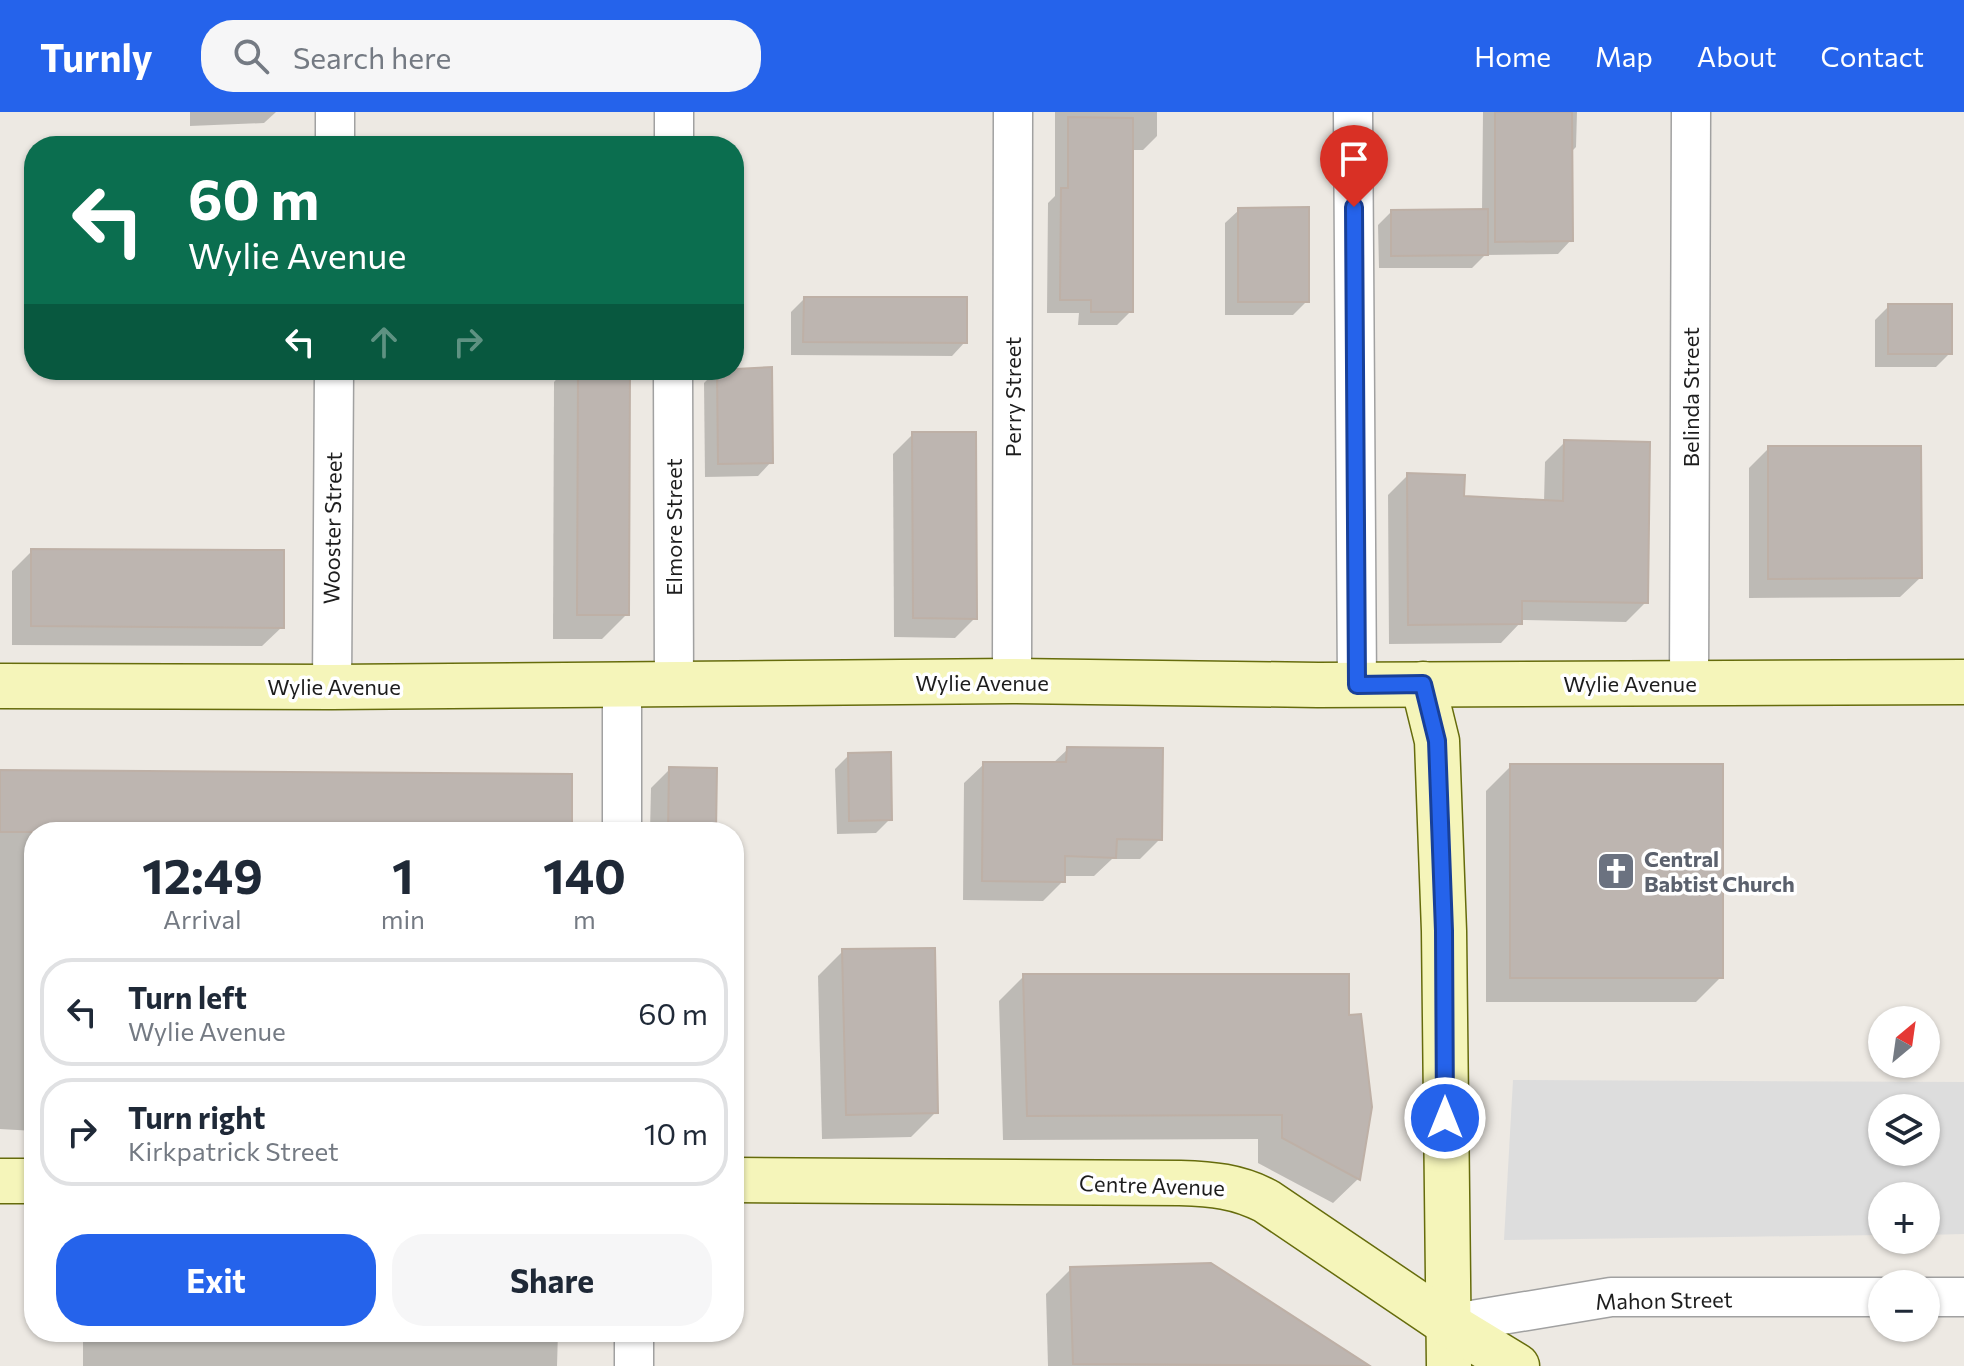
<!DOCTYPE html>
<html lang="en">
<head>
<meta charset="utf-8">
<style>
  :root { --surface:#fff; --page:#f6f6f7; --text:#1f2937; --muted:#747a83; --line:#e0e1e3; --accent:#2563eb }
  body { margin:0; font-family:Commissioner,sans-serif; background:var(--page); color:var(--text); height:100vh; display:flex; flex-direction:column; font-size:30px; white-space:nowrap }
  * { box-sizing:border-box; margin:0 }
  p { font-size:26px; color:var(--muted) }
  .icon { flex:none; width:44px; height:44px; fill:none; stroke:currentColor; stroke-width:2; stroke-linecap:round; stroke-linejoin:round }
  .map { position:relative; flex:1; overflow:hidden }
  .details { position:absolute; left:24px; top:710px; width:720px; height:520px; display:flex; flex-direction:column; background:var(--surface); border-radius:32px; box-shadow:0 2px 6px #0004 }
  .details>* { flex:none }
  .guide { position:absolute; left:24px; top:24px; width:720px; height:244px; border-radius:32px; box-shadow:0 2px 6px #0004; background:#0b6e4f; color:#fff; overflow:hidden }
  .needle { width:52px; rotate:29deg }
  .fabs { position:absolute; left:1868px; top:894px; display:grid; gap:16px }
  .fabs a { display:grid; place-items:center; width:72px; height:72px; border-radius:50%; background:var(--surface); box-shadow:0 2px 6px #0004; font-size:40px }
  .pin { position:absolute; display:grid; place-items:center; width:68px; height:68px; color:#fff; margin:-82px -34px; border-radius:50% 50% 50% 0; rotate:-45deg; box-shadow:0 0 8px #0007 }
  .pin .icon { rotate:45deg }
  .me { position:absolute; width:88px; margin:-44px; rotate:0deg; stroke-linejoin:round; filter:drop-shadow(0 0 6px #0008) }
  .turn { display:flex; align-items:center; gap:28px; height:168px; padding:0 32px; font-size:36px }
  .turn .icon { width:104px; height:104px; stroke-width:2.5 }
  .turn b { display:block; font-size:56px; line-height:68px }
  .lanes { display:flex; align-items:center; height:76px; padding:0 32px; background:#0003; justify-content:center; gap:40px; direction:ltr }
  .lanes .off { opacity:.35 }
  .eta { display:flex; justify-content:space-evenly; align-items:center; height:136px; text-align:center }
  .eta b { font-size:48px; font-weight:700; line-height:56px }
  .action { display:flex; gap:16px; margin-top:auto; padding:16px 32px }
  .action a { flex:1; height:92px; border-radius:32px; background:var(--accent); color:#fff; font-size:32px; font-weight:700; line-height:92px; text-align:center }
  .action a+a { background:var(--page); color:var(--text) }
  ul { padding:0; list-style:none }
  li { display:flex; align-items:center; gap:24px; height:108px; margin:0 16px 12px; padding:0 16px; border:4px solid var(--line); border-radius:32px }
  li div { flex:1 }
  li b { display:block; font-size:30px }
  li em { font-style:normal }
  header { display:flex; align-items:center; gap:48px; box-sizing:border-box; height:112px; padding:0 40px; background:var(--accent); color:#fff }
  header strong { font-size:38px }
  nav { display:flex; gap:44px; margin-inline-start:auto; font-size:28px }
  .search { width:560px; height:72px; background:var(--page); display:flex; align-items:center; gap:20px; box-sizing:border-box; padding:0 28px; border-radius:32px; color:var(--muted); font-size:30px }
  .map>svg:first-child { display:block }
  .parking { fill:#ddd; fill-rule:evenodd }
  .shadow { fill:#0003 }
  .building { fill:#bdb5b0; stroke:#beb0a6; stroke-width:2 }
  .lines { fill:none; stroke-linecap:round; stroke-linejoin:round }
  .street-casing { stroke:#a1a1a1; stroke-width:41 }
  .secondary-casing { stroke:#666c0c; stroke-width:47 }
  .street { stroke:#fff; stroke-width:38 }
  .secondary { stroke:#f5f5ba; stroke-width:44 }
  .route-casing { stroke:#184099; stroke-width:20 }
  .route { stroke:#2563eb; stroke-width:14 }
  .labels { text-anchor:middle; dominant-baseline:central; stroke-width:7; stroke-linejoin:round; paint-order:stroke }
  .street-label { font-size:22px; fill:#1d1d1d; stroke:#fff }
  .worship-label { font-size:22px; font-weight:bold; fill:#5b616d; stroke:#fff; text-anchor:start }
</style>
</head>
<body>
<header>
<strong>Turnly</strong>
<div class="search"><svg class="icon" aria-label="search" viewBox="0 0 24 24"><circle cx="10" cy="10" r="6"/><path d="M15 15l6 6"/></svg>Search here</div>
<nav><a>Home</a><a>Map</a><a>About</a><a>Contact</a></nav>
</header>
<div class="map">
<svg width="1964" height="1254" viewBox="0 0 1964 1254">
  <rect width="100%" height="100%" fill="#ede9e3"/>
  <path class="parking" d="M 1513,968 L 1964,970 L 1964,1122 L 1926,1123 L 1926,1084 L 1882,1084 L 1882,1123 L 1504,1128 ZM 1882,996 L 1926,996 L 1926,1040 L 1882,1040 Z"/>
  <g class="shadow">
    <path d="M 190,0 L 276,0 L 264,11 L 190,14 Z"/>
    <path d="M 1055,0 L 1157,0 L 1157,24 L 1143,38 L 1131,38 L 1131,199 L 1117,213 L 1078,213 L 1079,201 L 1047,201 L 1048,91 L 1055,84 Z"/>
    <path d="M 1483,0 L 1577,0 L 1576,35 L 1570,41 L 1571,128 L 1558,142 L 1485,143 L 1472,156 L 1379,156 L 1378,113 L 1391,100 L 1482,99 Z"/>
    <path d="M 1239,98 L 1307,189 L 1293,203 L 1225,203 L 1225,111 Z"/>
    <path d="M 34,101 L 34,140 L 32,140 L 30,105 Z"/>
    <path d="M 804,187 L 965,230 L 952,244 L 791,243 L 791,200 Z"/>
    <path d="M 1889,194 L 1950,241 L 1936,255 L 1875,255 L 1875,208 Z"/>
    <path d="M 565,258 L 628,258 L 627,502 L 602,527 L 553,527 L 554,270 Z"/>
    <path d="M 717,258 L 771,350 L 758,364 L 705,365 L 704,271 Z"/>
    <path d="M 913,322 L 975,506 L 955,526 L 894,525 L 893,342 Z"/>
    <path d="M 1565,330 L 1646,490 L 1626,510 L 1520,508 L 1520,511 L 1501,531 L 1389,532 L 1388,383 L 1408,363 L 1462,386 L 1544,390 L 1545,350 Z"/>
    <path d="M 1769,336 L 1920,466 L 1900,485 L 1749,486 L 1749,356 Z"/>
    <path d="M 32,439 L 282,515 L 262,534 L 12,533 L 12,459 Z"/>
    <path d="M 1068,637 L 1160,727 L 1140,747 L 1112,747 L 1094,764 L 1063,764 L 1063,769 L 1043,789 L 963,788 L 964,671 L 984,652 L 1052,652 Z"/>
    <path d="M 849,643 L 890,707 L 876,721 L 837,722 L 835,657 Z"/>
    <path d="M 1511,654 L 1721,865 L 1696,890 L 1486,890 L 1486,679 Z"/>
    <path d="M 670,657 L 714,720 L 650,720 L 651,676 Z"/>
    <path d="M 0,660 L 570,720 L 34,720 L 34,1019 L 0,1017 Z"/>
    <path d="M 843,839 L 936,1000 L 911,1025 L 822,1027 L 818,864 Z"/>
    <path d="M 1024,864 L 1347,864 L 1358,1067 L 1333,1091 L 1258,1051 L 1258,1027 L 1003,1028 L 999,889 Z"/>
    <path d="M 1211,1153 L 1367,1254 L 1048,1254 L 1046,1182 L 1071,1157 Z"/>
    <path d="M 83,1220 L 558,1220 L 557,1254 L 83,1254 Z"/>
  </g>
  <g class="building">
    <path d="M 1495,0 L 1572,0 L 1573,129 L 1495,130 Z"/>
    <path d="M 1068,5 L 1133,6 L 1133,200 L 1091,200 L 1091,188 L 1060,188 L 1061,76 L 1068,76 Z"/>
    <path d="M 1309,95 L 1309,190 L 1238,190 L 1238,96 Z"/>
    <path d="M 1488,97 L 1488,143 L 1391,144 L 1391,98 Z"/>
    <path d="M 804,185 L 967,185 L 967,231 L 803,230 Z"/>
    <rect x="1888" y="192" width="64" height="50"/>
    <path d="M 772,255 L 773,351 L 718,352 L 717,258 Z"/>
    <path d="M 578,258 L 630,258 L 629,503 L 577,503 Z"/>
    <path d="M 912,320 L 976,320 L 977,507 L 913,506 Z"/>
    <path d="M 1564,328 L 1650,330 L 1648,491 L 1522,489 L 1522,512 L 1408,513 L 1407,361 L 1465,363 L 1464,384 L 1563,389 Z"/>
    <path d="M 1768,334 L 1921,334 L 1922,466 L 1768,467 Z"/>
    <path d="M 31,437 L 284,438 L 284,516 L 31,514 Z"/>
    <path d="M 1067,635 L 1163,636 L 1162,728 L 1117,727 L 1116,746 L 1065,744 L 1065,770 L 982,769 L 983,650 L 1066,650 Z"/>
    <path d="M 891,640 L 892,708 L 849,709 L 848,641 Z"/>
    <rect x="1510" y="652" width="213" height="214"/>
    <path d="M 669,655 L 717,656 L 716,720 L 668,720 Z"/>
    <path d="M 0,658 L 572,662 L 572,720 L 0,720 Z"/>
    <path d="M 935,836 L 938,1001 L 846,1003 L 842,837 Z"/>
    <path d="M 1023,862 L 1349,862 L 1349,903 L 1361,902 L 1372,995 L 1360,1068 L 1282,1026 L 1282,1003 L 1027,1004 Z"/>
    <path d="M 1211,1151 L 1370,1254 L 1073,1252 L 1070,1155 Z"/>
  </g>
  <g class="lines">
    <defs>
      <g id="street">
        <path d="M 1353,0 L 1357,573"/>
        <path d="M 335,34 L 335,0"/>
        <path d="M 674,34 L 674,0"/>
        <path d="M 673,258 L 674,572"/>
        <path d="M 1012,569 L 1013,0"/>
        <path d="M 1689,571 L 1691,0"/>
        <path d="M 332,575 L 334,258"/>
        <path d="M 622,720 L 622,573"/>
        <path d="M 1926,1185 L 1964,1185"/>
        <path d="M 1448,1212 L 1611,1185 L 1882,1185"/>
        <path d="M 634,1220 L 634,1254"/>
      </g>
      <g id="secondary">
        <path d="M 1423,572 L 1437,629 L 1444,819 L 1449,1254"/>
        <path d="M 0,574 L 332,575 L 1012,569 L 1318,573 L 1964,570"/>
        <path d="M 734,1068 L 1180,1071 C 1212,1072 1237,1074 1266,1089 L 1448,1212 L 1517,1254"/>
        <path d="M 0,1069 L 34,1069"/>
      </g>
    </defs>
    <use href="#street" class="street-casing"/>
    <use href="#secondary" class="secondary-casing"/>
    <use href="#street" class="street"/>
    <use href="#secondary" class="secondary"/>
  </g>
  <g class="lines">
    <defs>
      <path id="route" d="M 1354,95 L 1357,573 L 1423,572 L 1437,629 L 1444,819 L 1445,1006"/>
    </defs>
    <use href="#route" class="route-casing"/>
    <use href="#route" class="route"/>
  </g>
  <defs>
    <symbol id="church-square" viewBox="-11 -11 22 22"><rect x="-9" y="-9" width="18" height="18" rx="4" fill="#6b7280" stroke="#fff"/><path d="M-1.2-6h2.4v3.5h3.3v2.4h-3.3V6h-2.4V-.1h-3.3v-2.4h3.3Z" fill="#fff"/></symbol>
  </defs>
  <g fill-rule="evenodd">
    <use href="#church-square" x="1594" y="737" width="44" height="44"/>
  </g>
  <g class="labels">
    <g class="street-label">
      <text transform="translate(1012 285) rotate(-90)">Perry Street</text>
      <text transform="translate(1690 285) rotate(-90)">Belinda Street</text>
      <text transform="translate(673 415) rotate(-90)">Elmore Street</text>
      <text transform="translate(332 416) rotate(-89)">Wooster Street</text>
      <text x="982" y="570">Wylie Avenue</text>
      <text x="1630" y="571">Wylie Avenue</text>
      <text x="334" y="574">Wylie Avenue</text>
      <text transform="translate(1152 1073) rotate(2)">Centre Avenue</text>
      <text transform="translate(1664 1188) rotate(-1)">Mahon Street</text>
    </g>
    <g class="worship-label">
      <text x="1644" y="746">Central<tspan x="1644" dy="25">Babtist Church</tspan></text>
    </g>
  </g>
</svg>
<div class="fabs">
<a><svg class="needle" viewBox="-14 -14 28 28"><path d="M0-13l5 13h-10z" fill="#e53935"/><path d="M0 13l5-13h-10z" fill="#747a83"/></svg></a>
<a><svg class="icon" aria-label="layers" viewBox="0 0 24 24"><path d="M12 4l9 5-9 5-9-5zM3 14l9 5 9-5"/></svg></a>
<a>+</a>
<a>−</a>
</div>
<div class="pin" style="left:1354px;top:95px;background:#d93025"><svg class="icon" aria-label="arrive" viewBox="0 0 24 24"><path d="M6 21V4h12l-3 4 3 4H6"/></svg></div>
<svg class="me" style="left:1445px;top:1006px" viewBox="-20 -20 40 40"><circle r="17" fill="#2563eb" stroke="#fff" stroke-width="3"/><path d="M0-11L8 9 0 5-8 9z" fill="#fff"/></svg>
<div class="guide">
<div class="turn"><svg class="icon" aria-label="left" viewBox="0 0 24 24"><path d="M17 20v-9H6M10 6l-5 5 5 5"/></svg><div><b>60 m</b>Wylie Avenue</div></div>
<div class="lanes"><svg class="icon" aria-label="left" viewBox="0 0 24 24"><path d="M17 20v-9H6M10 6l-5 5 5 5"/></svg><svg class="icon off" aria-label="ahead" viewBox="0 0 24 24"><path d="M12 20V5M6 11l6-6 6 6"/></svg><svg class="icon off" aria-label="right" viewBox="0 0 24 24"><path d="M7 20v-9h11M14 6l5 5-5 5"/></svg></div>
</div>
<section class="details">
<div class="eta">
<div><b>12:49</b><p>Arrival</p></div>
<div><b>1</b><p>min</p></div>
<div><b>140</b><p>m</p></div>
</div>
<ul>
<li><svg class="icon" aria-label="left" viewBox="0 0 24 24"><path d="M17 20v-9H6M10 6l-5 5 5 5"/></svg><div><b>Turn left</b><p>Wylie Avenue</p></div><em>60 m</em></li>
<li><svg class="icon" aria-label="right" viewBox="0 0 24 24"><path d="M7 20v-9h11M14 6l5 5-5 5"/></svg><div><b>Turn right</b><p>Kirkpatrick Street</p></div><em>10 m</em></li>
</ul>
<div class="action"><a>Exit</a><a>Share</a></div>
</section>
</div>
</body>
</html>
